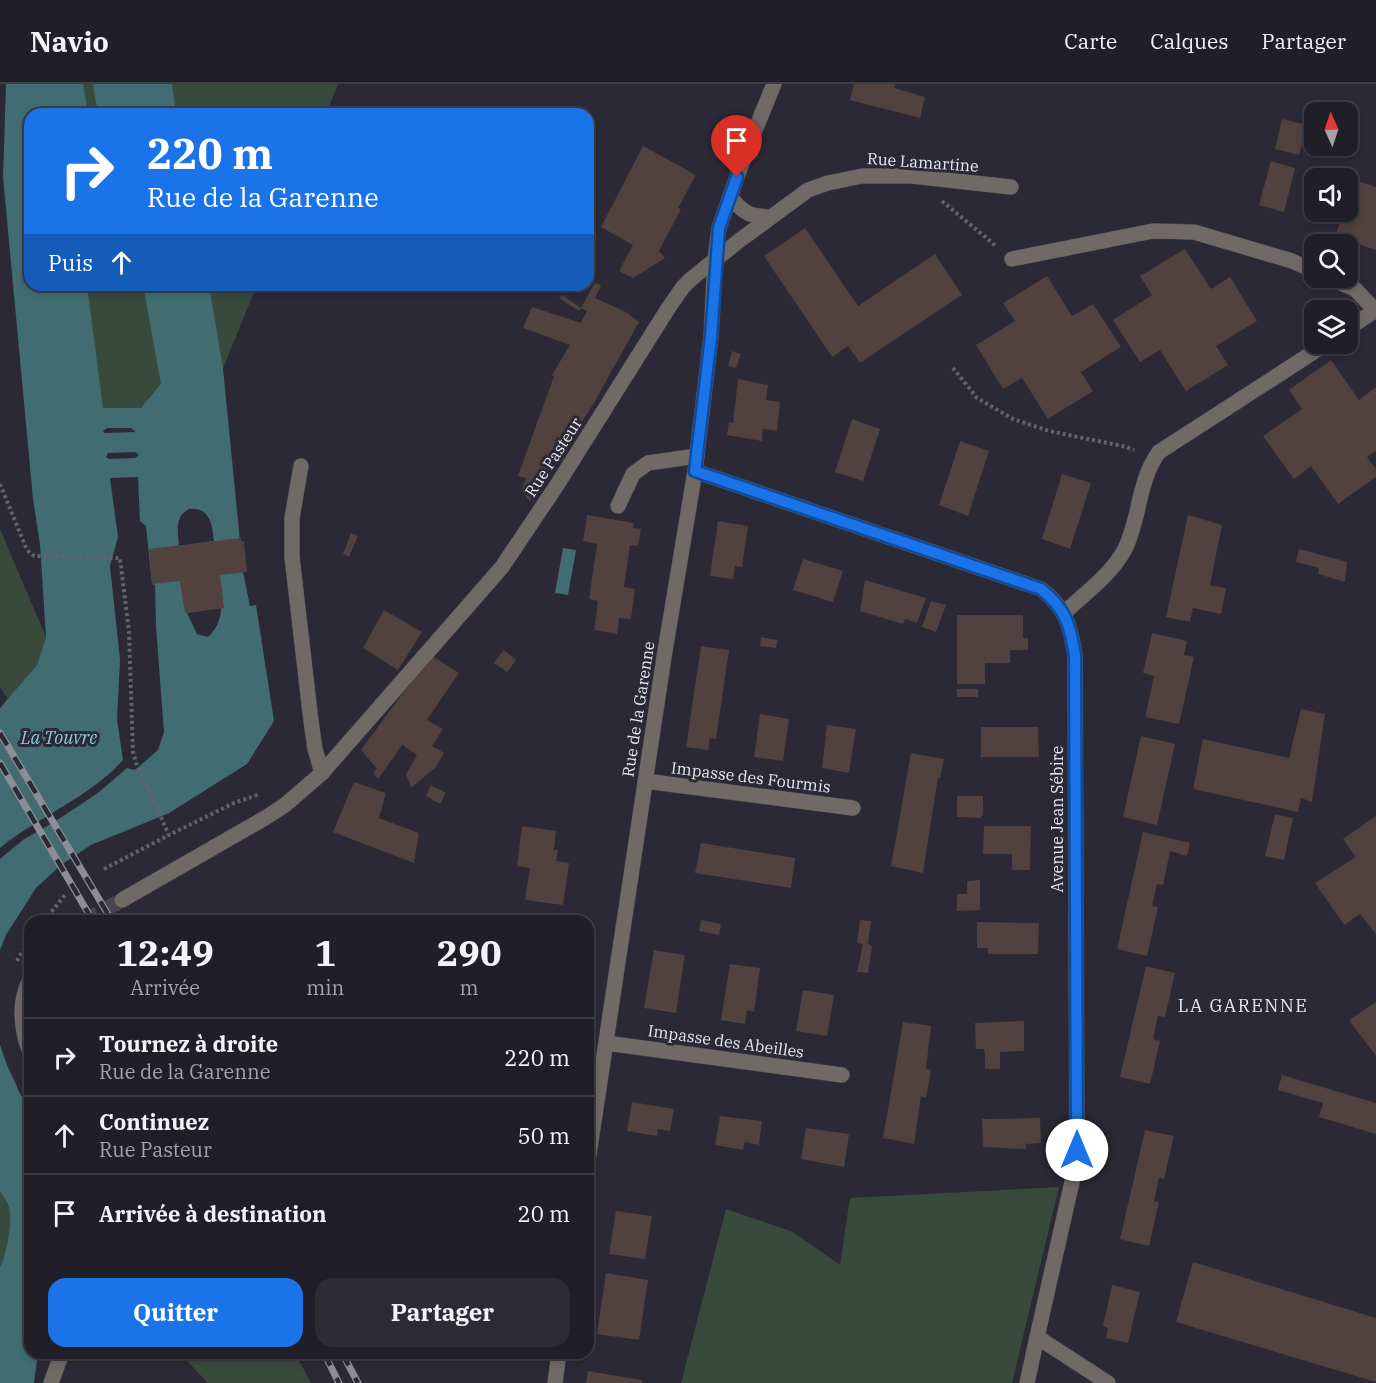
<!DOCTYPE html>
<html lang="fr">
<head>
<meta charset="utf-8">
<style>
  :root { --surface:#201f28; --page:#2d2c34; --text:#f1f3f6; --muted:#a2a2a8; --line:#3d3d45; --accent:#1a73e8 }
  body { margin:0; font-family:"IBM Plex Serif",serif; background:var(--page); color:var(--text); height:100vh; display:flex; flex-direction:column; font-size:22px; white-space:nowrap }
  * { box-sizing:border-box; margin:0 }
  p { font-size:20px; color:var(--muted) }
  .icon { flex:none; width:33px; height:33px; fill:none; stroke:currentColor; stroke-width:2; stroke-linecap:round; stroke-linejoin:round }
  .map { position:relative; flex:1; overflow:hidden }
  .details { position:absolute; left:24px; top:831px; width:570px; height:444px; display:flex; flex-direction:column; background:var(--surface); border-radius:18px; box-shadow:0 3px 9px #0003,0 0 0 2px var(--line) }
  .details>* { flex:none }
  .top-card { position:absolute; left:24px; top:24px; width:570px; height:183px; border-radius:18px; box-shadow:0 3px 9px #0003,0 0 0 2px var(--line); background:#1a73e8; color:#fff; overflow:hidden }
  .needle { width:39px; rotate:357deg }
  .buttons { position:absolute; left:1304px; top:18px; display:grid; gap:12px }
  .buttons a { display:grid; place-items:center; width:54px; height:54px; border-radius:12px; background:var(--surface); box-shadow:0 3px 9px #0003,0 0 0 2px var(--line); font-size:30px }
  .pin { position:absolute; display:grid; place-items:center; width:51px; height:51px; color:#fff; margin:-62px -26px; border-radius:50% 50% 50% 0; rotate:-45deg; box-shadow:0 0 6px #0007 }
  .pin .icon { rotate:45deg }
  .me { position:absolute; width:66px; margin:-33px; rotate:0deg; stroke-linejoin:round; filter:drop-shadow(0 0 4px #0008) }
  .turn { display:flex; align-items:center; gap:21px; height:126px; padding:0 24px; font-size:27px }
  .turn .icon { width:78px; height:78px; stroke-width:2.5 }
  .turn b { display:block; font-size:42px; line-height:51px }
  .then { display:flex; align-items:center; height:57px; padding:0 24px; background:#0003; gap:12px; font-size:22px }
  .eta { display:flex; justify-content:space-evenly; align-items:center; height:102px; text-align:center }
  .eta b { font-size:36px; font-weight:700; line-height:42px }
  .cta { display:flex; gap:12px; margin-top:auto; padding:12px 24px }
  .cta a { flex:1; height:69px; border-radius:18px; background:var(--accent); color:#fff; font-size:24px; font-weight:700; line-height:69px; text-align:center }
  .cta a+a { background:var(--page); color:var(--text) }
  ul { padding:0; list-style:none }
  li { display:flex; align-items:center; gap:18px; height:78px; padding:0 24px; border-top:2px solid var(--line) }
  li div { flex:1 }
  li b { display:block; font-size:22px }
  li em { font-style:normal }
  header { display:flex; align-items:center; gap:36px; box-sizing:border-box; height:84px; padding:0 30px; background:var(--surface); border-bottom:2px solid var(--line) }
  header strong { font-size:28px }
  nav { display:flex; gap:33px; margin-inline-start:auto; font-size:21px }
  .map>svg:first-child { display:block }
  .green { fill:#384a3c }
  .water { fill:#416d72; fill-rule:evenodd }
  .building { fill:#51413f }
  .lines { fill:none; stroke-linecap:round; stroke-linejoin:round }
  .minor-tunnel { stroke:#464651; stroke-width:15; stroke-dasharray:15 8; stroke-linecap:butt }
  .minor-casing { stroke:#44444f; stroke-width:16 }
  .path { stroke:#63636d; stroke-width:4; stroke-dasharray:3 3; stroke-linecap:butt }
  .minor { stroke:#706a66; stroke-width:15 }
  .rail-casing { stroke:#8e8d97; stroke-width:7 }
  .rail { stroke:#2a2935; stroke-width:4.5; stroke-dasharray:14; stroke-linecap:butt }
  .route-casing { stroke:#114b97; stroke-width:15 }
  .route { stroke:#1a73e8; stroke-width:10 }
  .labels { text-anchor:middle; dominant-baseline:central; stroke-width:6; stroke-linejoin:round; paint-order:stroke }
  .street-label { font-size:16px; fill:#e7e7ef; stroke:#2a2935 }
  .water-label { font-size:18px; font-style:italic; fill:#7fcfd9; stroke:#2a2935 }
  .neighbourhood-label { font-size:18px; letter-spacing:1.5px; fill:#e7e7ef; stroke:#2a2935 }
</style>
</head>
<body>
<header>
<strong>Navio</strong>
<nav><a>Carte</a><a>Calques</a><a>Partager</a></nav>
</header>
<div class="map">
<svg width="1376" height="1299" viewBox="0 0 1376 1299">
  <rect width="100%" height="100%" fill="#2a2935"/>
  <g class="green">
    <path d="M 24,0 L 338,0 L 326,30 L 30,30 Z"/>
    <path d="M 55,201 L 257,201 L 223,284 L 79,353 Z"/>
    <path d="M 0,445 L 46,553 L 37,581 L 8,615 L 0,603 Z"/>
    <path d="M 1059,1103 L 1012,1299 L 681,1299 L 726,1125 L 793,1148 L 840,1181 L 850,1114 Z"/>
    <path d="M 0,1107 C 3,1112 8,1118 9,1124 C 13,1137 6,1172 0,1183 Z"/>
    <path d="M 184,1269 L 295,1269 L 311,1299 L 208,1299 L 186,1276 Z"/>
  </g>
  <g class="water">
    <path d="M 6,0 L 83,0 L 88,30 L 30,30 L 30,201 L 87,201 L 103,324 L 141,324 L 161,300 L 143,201 L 209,201 L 223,284 L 243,488 L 250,522 L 256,521 L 274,637 L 247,680 L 169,729 L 91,761 L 61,781 L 36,804 L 6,851 L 0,866 L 0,775 L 23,756 L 59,735 L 98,709 L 127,684 L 135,686 L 158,666 L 164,648 L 156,542 L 155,501 L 152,500 L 146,442 L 140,437 L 138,393 L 110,394 L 118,453 L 110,482 L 120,576 L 117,635 L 123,676 C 89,714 39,732 0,764 L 0,624 L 37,581 L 46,553 L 40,460 L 33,415 L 3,93 ZM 107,344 L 131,344 L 136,348 L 104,349 L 103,347 ZM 135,368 L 139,371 L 135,374 L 109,375 L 106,373 L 108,369 ZM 189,425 C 210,423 212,440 214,457 L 179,462 C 178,447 174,433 189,425 ZM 221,524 C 221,535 216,546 208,553 L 197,550 L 187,529 Z"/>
    <path d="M 93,0 L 172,0 L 176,30 L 98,30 Z"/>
    <path d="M 563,464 L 576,466 L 568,511 L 555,509 Z"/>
    <path d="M 0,961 L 7,981 L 30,1031 L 30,1269 L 38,1269 L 34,1299 L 0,1299 L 0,1183 C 6,1172 13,1137 9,1124 C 8,1118 3,1112 0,1107 Z"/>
  </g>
  <g class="building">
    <path d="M 854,0 L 895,0 L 894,4 L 925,13 L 920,34 L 850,16 Z"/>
    <path d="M 1282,35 L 1307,41 L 1299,71 L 1275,65 Z"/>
    <path d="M 643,62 L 696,91 L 678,124 L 681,125 L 659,167 L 665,174 L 633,194 L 619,187 L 633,161 L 601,143 Z"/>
    <path d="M 1271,77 L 1295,84 L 1284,128 L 1259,121 Z"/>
    <path d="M 1355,96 L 1376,103 L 1376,166 L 1335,152 L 1344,128 L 1347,128 L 1347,119 Z"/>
    <path d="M 805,144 L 858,222 L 935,170 L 962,211 L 860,279 L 848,262 L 832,273 L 764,172 Z"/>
    <path d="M 1185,165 L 1211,205 L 1230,193 L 1257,237 L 1216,262 L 1228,281 L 1186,307 L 1160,266 L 1140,278 L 1113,236 L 1152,211 L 1140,192 Z"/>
    <path d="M 1047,192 L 1072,232 L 1093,220 L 1121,263 L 1081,288 L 1093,307 L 1048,335 L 1022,294 L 1003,305 L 976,261 L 1015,237 L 1003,219 Z"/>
    <path d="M 595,198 L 601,202 L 595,214 L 626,228 L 639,238 L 594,319 L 530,417 L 521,407 L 526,394 L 518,392 L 554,292 L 552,291 L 570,261 L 523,244 L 532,223 L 581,239 L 587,227 L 581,224 Z"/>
    <path d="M 562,211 L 581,224 L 579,227 L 559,214 Z"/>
    <path d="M 732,267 L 741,270 L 736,284 L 728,282 Z"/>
    <path d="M 1331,276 L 1359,316 L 1376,303 L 1376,367 L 1367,373 L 1376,385 L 1376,393 L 1338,420 L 1311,382 L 1294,395 L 1263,352 L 1302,325 L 1289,306 Z"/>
    <path d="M 738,295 L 768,301 L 766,316 L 780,318 L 777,347 L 763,345 L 762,357 L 727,351 L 729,338 L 733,339 Z"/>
    <path d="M 852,335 L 880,345 L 863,397 L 835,388 Z"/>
    <path d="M 960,357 L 989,367 L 968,432 L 939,421 Z"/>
    <path d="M 1062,390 L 1091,399 L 1070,465 L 1042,455 Z"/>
    <path d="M 587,431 L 634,439 L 633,444 L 641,445 L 638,462 L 630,461 L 624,503 L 635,505 L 631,535 L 619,534 L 617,550 L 594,546 L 598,517 L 589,515 L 597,460 L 583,457 Z"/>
    <path d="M 1188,431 L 1222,441 L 1210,501 L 1226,504 L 1221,530 L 1193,524 L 1190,538 L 1166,533 Z"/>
    <path d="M 718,437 L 748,442 L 742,483 L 735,482 L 733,495 L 710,492 Z"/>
    <path d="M 351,449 L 358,452 L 349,473 L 343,470 Z"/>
    <path d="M 241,454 L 241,457 L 244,457 L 247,488 L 220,491 L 224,524 L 185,529 L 180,497 L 152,500 L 149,465 Z"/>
    <path d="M 1299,465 L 1347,478 L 1345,498 L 1318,490 L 1319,484 L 1296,478 Z"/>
    <path d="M 803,475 L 843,487 L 833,518 L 793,506 Z"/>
    <path d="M 865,496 L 926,514 L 917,539 L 905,535 L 903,540 L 860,527 Z"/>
    <path d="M 931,517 L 946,521 L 936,548 L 922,543 Z"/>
    <path d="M 384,526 L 422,548 L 398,586 L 363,564 Z"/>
    <path d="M 957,531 L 1023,531 L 1023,554 L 1028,554 L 1028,566 L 1010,566 L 1010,579 L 985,579 L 985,600 L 957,600 Z"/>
    <path d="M 1152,549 L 1187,557 L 1184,571 L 1194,573 L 1179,640 L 1145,633 L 1154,592 L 1143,589 Z"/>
    <path d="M 761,553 L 778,556 L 776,564 L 760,562 Z"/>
    <path d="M 701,562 L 729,566 L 716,655 L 710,654 L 708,666 L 686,663 Z"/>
    <path d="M 504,566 L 516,576 L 507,588 L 494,579 Z"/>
    <path d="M 431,571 L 459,589 L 427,636 L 443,645 L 432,662 L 444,669 L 436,683 L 411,704 L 406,690 L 417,671 L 402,661 L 378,695 L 373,688 L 377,685 L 361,666 Z"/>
    <rect x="957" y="605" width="21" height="8"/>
    <path d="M 1301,625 L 1325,630 L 1312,718 L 1301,714 L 1298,728 L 1193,705 L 1203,655 L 1289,674 Z"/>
    <path d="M 760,630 L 789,635 L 783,677 L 754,673 Z"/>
    <path d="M 827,641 L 856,645 L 849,689 L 822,684 Z"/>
    <path d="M 981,643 L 1038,643 L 1039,673 L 981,673 Z"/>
    <path d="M 1141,652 L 1175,660 L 1157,741 L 1123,733 Z"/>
    <path d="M 911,669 L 944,675 L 940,694 L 938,693 L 923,789 L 891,782 Z"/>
    <path d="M 354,698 L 386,709 L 379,734 L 419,749 L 414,779 L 333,748 Z"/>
    <path d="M 431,701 L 446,709 L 440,720 L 426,712 Z"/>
    <path d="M 957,712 L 983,712 L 983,730 L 981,734 L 957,733 Z"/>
    <path d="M 1275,730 L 1293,734 L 1284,776 L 1265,772 Z"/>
    <path d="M 1376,732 L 1376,850 L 1360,830 L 1344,841 L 1315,799 L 1356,773 L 1343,755 Z"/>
    <path d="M 522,742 L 556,747 L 554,766 L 558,766 L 556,777 L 569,779 L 563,821 L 525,816 L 530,784 L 517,782 Z"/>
    <path d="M 984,742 L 1031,742 L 1030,786 L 1012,786 L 1012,770 L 983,770 Z"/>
    <path d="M 1143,748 L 1190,759 L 1187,772 L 1170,767 L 1163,801 L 1157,800 L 1152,822 L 1158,823 L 1147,872 L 1117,865 Z"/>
    <path d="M 701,759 L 795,774 L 791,804 L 695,789 Z"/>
    <path d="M 980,796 L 980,826 L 957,827 L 957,810 L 967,810 L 967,797 Z"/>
    <path d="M 701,836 L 721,840 L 719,851 L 699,847 Z"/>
    <path d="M 860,836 L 871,837 L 868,860 L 872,862 L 868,889 L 857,888 L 863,860 L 857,859 Z"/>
    <path d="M 977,838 L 1039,839 L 1038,870 L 988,870 L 988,864 L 977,864 Z"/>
    <path d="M 654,866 L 685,871 L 676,929 L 644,924 Z"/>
    <path d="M 730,880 L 760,884 L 754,928 L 747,926 L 745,940 L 721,936 Z"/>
    <path d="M 1146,882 L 1175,889 L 1165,933 L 1158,932 L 1153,955 L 1160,957 L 1150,1000 L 1120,993 Z"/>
    <path d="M 803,906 L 834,911 L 827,952 L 796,947 Z"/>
    <path d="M 1376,918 L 1376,972 L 1349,936 Z"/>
    <path d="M 1024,937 L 1024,967 L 1000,968 L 1000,985 L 985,985 L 985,968 L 983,965 L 976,965 L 975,939 Z"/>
    <path d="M 903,938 L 931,942 L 926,985 L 931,986 L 926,1014 L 921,1012 L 914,1060 L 883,1054 Z"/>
    <path d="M 1282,991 L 1376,1019 L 1376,1050 L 1319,1033 L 1323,1019 L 1278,1006 Z"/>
    <path d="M 632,1018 L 674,1025 L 670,1047 L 658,1045 L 657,1052 L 627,1047 Z"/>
    <path d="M 720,1032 L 762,1037 L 759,1061 L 745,1058 L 743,1066 L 715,1061 Z"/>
    <path d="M 1040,1034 L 1041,1059 L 1026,1060 L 1026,1065 L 983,1063 L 982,1035 Z"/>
    <path d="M 806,1044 L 849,1050 L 844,1083 L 801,1075 Z"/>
    <path d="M 1145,1046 L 1174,1052 L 1164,1095 L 1159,1094 L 1154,1117 L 1159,1118 L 1149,1162 L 1120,1155 Z"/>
    <path d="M 616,1127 L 652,1132 L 645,1175 L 609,1170 Z"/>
    <path d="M 1193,1178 L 1376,1234 L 1376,1298 L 1176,1238 Z"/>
    <path d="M 606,1189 L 648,1196 L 639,1256 L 597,1250 Z"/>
    <path d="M 1112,1201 L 1140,1208 L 1128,1259 L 1106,1254 L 1108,1244 L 1103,1242 Z"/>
    <path d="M 478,1269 L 513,1269 L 512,1276 Z"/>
    <path d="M 588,1287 L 642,1296 L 642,1299 L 586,1299 Z"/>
  </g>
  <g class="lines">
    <path class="minor-tunnel" d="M 85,837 L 122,816"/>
    <defs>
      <g id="minor">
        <path d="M 730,113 C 744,130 750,132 771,133"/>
        <path d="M 1012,175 L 1153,147 L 1194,148 L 1292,177 L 1314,187"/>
        <path d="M 1329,194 L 1355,205 L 1375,226"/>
        <path d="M 1347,245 L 1376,226"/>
        <path d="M 301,382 L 292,434 L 292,473 L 311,637 L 315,665 L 322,689"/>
        <path d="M 695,387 L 1041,505 C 1066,524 1070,541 1075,571 L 1077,1066 L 1072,1098 L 1037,1253 L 1108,1299"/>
        <path d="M 618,422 L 633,390 L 648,379 L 697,372"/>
        <path d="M 1064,529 C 1085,509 1111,491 1125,465 C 1140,435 1138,396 1159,368 L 1326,260"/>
        <path d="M 645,697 L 853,724"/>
        <path d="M 122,816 L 265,734 L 285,721 L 322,689 L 502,483 L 557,401 L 669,223 L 683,203 L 691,195 L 740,156 L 808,106 L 828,99 L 862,92 L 911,92 L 1011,103"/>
        <path d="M 30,895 C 18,919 21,945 30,969"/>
        <path d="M 606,959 L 842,991"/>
        <path d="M 588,1077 L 664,573 L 695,387 L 711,253 L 715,177 L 719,144 L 744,73 L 774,0"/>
        <path d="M 51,1299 L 62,1269"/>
        <path d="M 555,1299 L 559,1269"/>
        <path d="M 1027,1299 L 1037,1253"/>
      </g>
    </defs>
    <use href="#minor" class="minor-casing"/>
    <g class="path">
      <path d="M 942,117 L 996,162"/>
      <path d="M 953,284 L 977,314 L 1013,335 L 1049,347 L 1127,363 L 1134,366"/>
      <path d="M 0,400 L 27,466 L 34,472 L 120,474 L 129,548 L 133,668 L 136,679 L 169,751 L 234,719 L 260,710"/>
      <path d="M 104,785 L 169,751"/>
      <path d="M 44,837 L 65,811"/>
      <path d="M 17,877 L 30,854"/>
      <path d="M 25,990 L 30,1004"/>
    </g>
    <use href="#minor" class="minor"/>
    <defs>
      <g id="rail">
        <path d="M 0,649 L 112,837"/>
        <path d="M 0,679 L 93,837"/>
        <path d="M 324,1269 L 339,1299"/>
        <path d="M 342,1269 L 358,1299"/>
      </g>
    </defs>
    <use href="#rail" class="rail-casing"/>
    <use href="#rail" class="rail"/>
  </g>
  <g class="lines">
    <defs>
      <path id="route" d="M 737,93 L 719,144 L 711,253 L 695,387 L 1041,505 C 1066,525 1070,541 1075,572 L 1077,1066"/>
    </defs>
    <use href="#route" class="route-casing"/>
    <use href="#route" class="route"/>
  </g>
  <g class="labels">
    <g class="street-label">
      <text transform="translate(923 78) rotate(4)">Rue Lamartine</text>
      <text transform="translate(553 373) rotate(-57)">Rue Pasteur</text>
      <text transform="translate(638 625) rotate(-81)">Rue de la Garenne</text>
      <text transform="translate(751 693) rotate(7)">Impasse des Fourmis</text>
      <text transform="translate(1057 735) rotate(-90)">Avenue Jean Sébire</text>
      <text transform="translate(726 957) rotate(8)">Impasse des Abeilles</text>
    </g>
    <g class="water-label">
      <text x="59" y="653">La Touvre</text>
    </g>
    <g class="neighbourhood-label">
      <text x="1243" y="921">LA GARENNE</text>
    </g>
  </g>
</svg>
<div class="buttons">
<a><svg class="needle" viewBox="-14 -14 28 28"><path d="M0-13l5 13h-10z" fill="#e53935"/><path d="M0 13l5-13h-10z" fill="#a2a2a8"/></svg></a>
<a><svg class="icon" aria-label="sound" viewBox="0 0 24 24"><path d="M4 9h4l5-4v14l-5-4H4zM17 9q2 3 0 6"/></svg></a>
<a><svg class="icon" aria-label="search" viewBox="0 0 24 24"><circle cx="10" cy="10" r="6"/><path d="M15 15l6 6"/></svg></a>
<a><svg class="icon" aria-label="layers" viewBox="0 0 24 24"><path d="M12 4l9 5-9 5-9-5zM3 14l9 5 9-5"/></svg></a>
</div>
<div class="pin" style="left:737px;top:93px;background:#d93025"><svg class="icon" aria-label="arrive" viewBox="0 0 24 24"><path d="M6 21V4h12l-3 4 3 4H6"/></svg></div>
<svg class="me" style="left:1077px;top:1066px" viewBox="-20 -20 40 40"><circle r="19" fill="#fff"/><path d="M0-13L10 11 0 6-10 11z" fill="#1a73e8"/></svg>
<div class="top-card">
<div class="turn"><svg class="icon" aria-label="right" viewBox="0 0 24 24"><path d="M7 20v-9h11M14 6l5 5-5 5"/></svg><div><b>220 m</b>Rue de la Garenne</div></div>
<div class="then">Puis<svg class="icon" aria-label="ahead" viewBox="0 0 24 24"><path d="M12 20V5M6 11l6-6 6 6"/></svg></div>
</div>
<section class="details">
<div class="eta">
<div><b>12:49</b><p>Arrivée</p></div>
<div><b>1</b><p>min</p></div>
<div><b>290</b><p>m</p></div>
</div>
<ul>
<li><svg class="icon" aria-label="right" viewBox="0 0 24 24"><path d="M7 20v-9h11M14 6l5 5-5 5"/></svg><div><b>Tournez à droite</b><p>Rue de la Garenne</p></div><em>220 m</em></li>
<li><svg class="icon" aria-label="ahead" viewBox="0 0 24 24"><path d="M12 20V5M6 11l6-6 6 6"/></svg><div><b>Continuez</b><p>Rue Pasteur</p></div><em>50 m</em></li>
<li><svg class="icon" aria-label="arrive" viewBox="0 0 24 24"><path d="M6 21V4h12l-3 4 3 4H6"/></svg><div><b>Arrivée à destination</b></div><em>20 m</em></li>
</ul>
<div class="cta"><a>Quitter</a><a>Partager</a></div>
</section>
</div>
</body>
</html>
